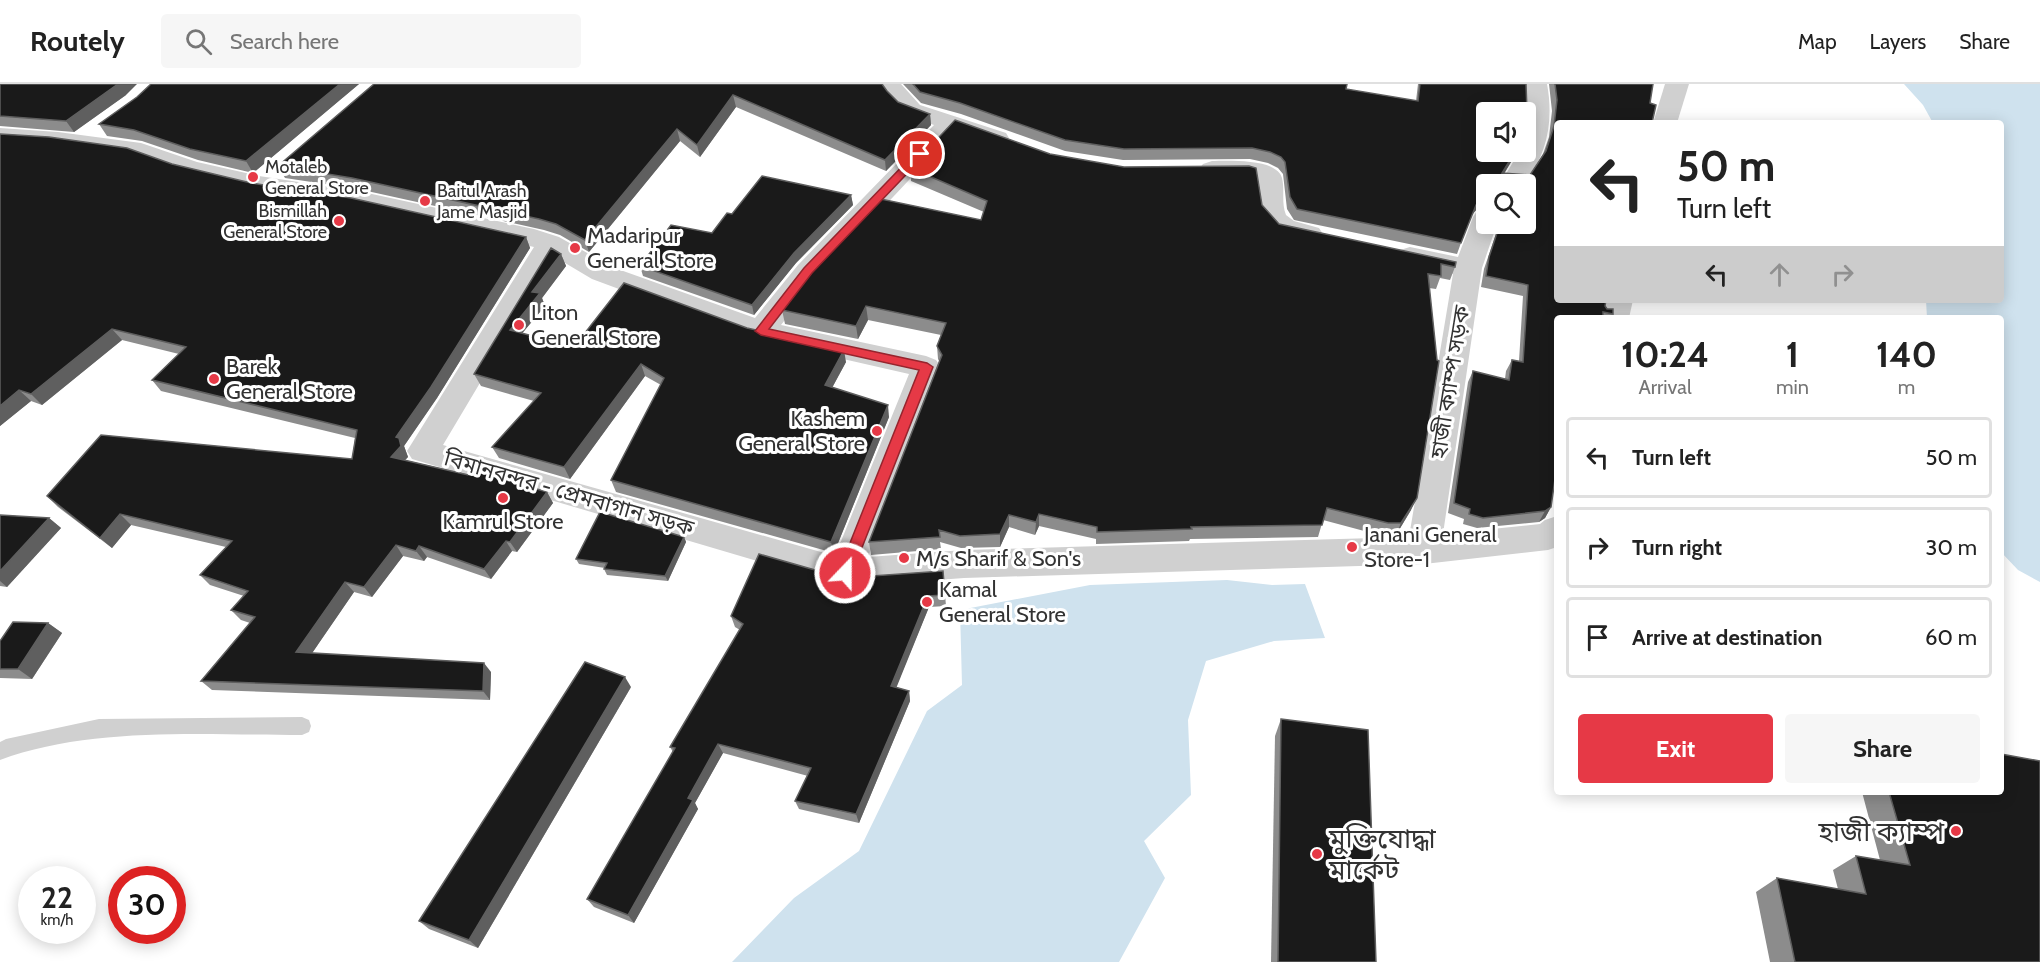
<!DOCTYPE html>
<html lang="en">
<head>
<meta charset="utf-8">
<style>
  :root { --surface:#fff; --page:#f6f6f6; --text:#222; --muted:#767676; --line:#e0e0e0; --accent:#e63946 }
  body { margin:0; font-family:Cabin,"Noto Sans Bengali",sans-serif; background:var(--page); color:var(--text); height:100vh; display:flex; flex-direction:column; font-size:22px; white-space:nowrap }
  * { box-sizing:border-box; margin:0 }
  p { font-size:20px; color:var(--muted) }
  .icon { flex:none; width:33px; height:33px; fill:none; stroke:currentColor; stroke-width:2; stroke-linecap:round; stroke-linejoin:round }
  .map { position:relative; flex:1; overflow:hidden }
  .panel { position:absolute; left:1554px; top:231px; width:450px; height:480px; display:flex; flex-direction:column; background:var(--surface); border-radius:6px; box-shadow:0 3px 15px #0003 }
  .panel>* { flex:none }
  .top-card { position:absolute; left:1554px; top:36px; width:450px; height:183px; border-radius:6px; box-shadow:0 3px 15px #0003; background:#fff; color:var(--text); overflow:hidden }
  .tools { position:absolute; left:1476px; top:18px; display:grid; gap:12px }
  .tools a { display:grid; place-items:center; width:60px; height:60px; border-radius:6px; background:var(--surface); box-shadow:0 3px 15px #0003; font-size:30px }
  .speed { position:absolute; left:18px; top:782px; display:flex; gap:12px; font-size:30px; font-weight:700; text-align:center }
  .speed>* { display:grid; place-content:center; width:78px; height:78px; border-radius:50%; background:var(--surface); box-shadow:0 3px 15px #0003; line-height:1 }
  .speed small { font-size:15px; font-weight:400 }
  .speed .limit { border:9px solid #d22; background:#fff; color:#111 }
  .pin { position:absolute; display:grid; place-items:center; width:51px; height:51px; color:#fff; margin:-26px; border:3px solid #fff; border-radius:50%; box-shadow:0 2px 6px #0007 }
  .me { position:absolute; width:66px; margin:-33px; rotate:22deg; stroke-linejoin:round; filter:drop-shadow(0 0 4px #0008) }
  .turn { display:flex; align-items:center; gap:21px; height:126px; padding:0 24px; font-size:27px }
  .turn .icon { width:78px; height:78px; stroke-width:2.5 }
  .turn b { display:block; font-size:42px; line-height:51px }
  .lanes { display:flex; align-items:center; height:57px; padding:0 24px; background:#0003; justify-content:center; gap:30px; direction:ltr }
  .lanes .off { opacity:.35 }
  .eta { display:flex; justify-content:space-evenly; align-items:center; height:102px; text-align:center }
  .eta b { font-size:36px; font-weight:700; line-height:42px }
  .action { display:flex; gap:12px; margin-top:auto; padding:12px 24px }
  .action a { flex:1; height:69px; border-radius:6px; background:var(--accent); color:#fff; font-size:24px; font-weight:700; line-height:69px; text-align:center }
  .action a+a { background:var(--page); color:var(--text) }
  ul { padding:0; list-style:none }
  li { display:flex; align-items:center; gap:18px; height:81px; margin:0 12px 9px; padding:0 12px; border:3px solid var(--line); border-radius:6px }
  li div { flex:1 }
  li b { display:block; font-size:22px }
  li em { font-style:normal }
  header { display:flex; align-items:center; gap:36px; box-sizing:border-box; height:84px; padding:0 30px; background:var(--surface); border-bottom:2px solid var(--line) }
  header strong { font-size:28px }
  nav { display:flex; gap:33px; margin-inline-start:auto; font-size:21px }
  .search { width:420px; height:54px; background:var(--page); display:flex; align-items:center; gap:15px; box-sizing:border-box; padding:0 21px; border-radius:6px; color:var(--muted); font-size:22px }
  .map>svg:first-child { display:block }
  .water { fill:#cfe2ee }
  .lines { fill:none; stroke-linecap:round; stroke-linejoin:round }
  .lane { fill:#d0d0d0; fill-rule:evenodd }
  .street { fill:#d0d0d0; fill-rule:evenodd }
  .wall { fill:#8c8c8c }
  .shaded-wall { fill:#5f5f5f }
  .building { fill:#1a1a1a; stroke:#5f5f5f; stroke-width:1.5 }
  .route { fill:#e63946; stroke:#96252e; stroke-width:1.5 }
  .poi-dot { fill:#e63946; stroke:#fff; stroke-width:2 }
  .labels { text-anchor:middle; dominant-baseline:central; stroke-width:6; stroke-linejoin:round; paint-order:stroke }
  .far-poi-label { font-size:18px; fill:#333; stroke:#fff; text-anchor:start }
  .poi-label { font-size:22px; fill:#333; stroke:#fff; text-anchor:start }
  .street-label { font-size:22px; fill:#333; stroke:#fff }
  .near-poi-label { font-size:27px; fill:#333; stroke:#fff; text-anchor:end }
</style>
</head>
<body>
<header>
<strong>Routely</strong>
<div class="search"><svg class="icon" aria-label="search" viewBox="0 0 24 24"><circle cx="10" cy="10" r="6"/><path d="M15 15l6 6"/></svg>Search here</div>
<nav><a>Map</a><a>Layers</a><a>Share</a></nav>
</header>
<div class="map">
<svg width="2040" height="878" viewBox="0 0 2040 878">
  <rect width="100%" height="100%" fill="#fff"/>
  <g class="water">
    <path d="M 1904,0 L 2040,0 L 2040,498 L 2018,486 L 2001,468 L 2001,234 L 1927,234 L 1926,216 L 2001,216 L 2001,39 L 1933,39 L 1923,21 Z"/>
    <path d="M 1227,496 L 1272,501 L 1305,500 L 1325,554 L 1274,557 L 1206,577 L 1188,636 L 1191,711 L 1144,757 L 1165,794 L 1119,878 L 732,878 L 794,814 L 859,767 L 927,627 L 962,601 L 960,526 L 1090,501 Z"/>
  </g>
  <g class="lines">
    <path class="lane" d="M 302,633 L 309,636 L 311,642 L 309,648 L 302,651 C 206,651 90,642 0,676 L 0,658 L 6,655 L 99,635 Z"/>
    <g class="street">
      <path d="M 877,0 L 901,0 L 920,21 L 1006,49 L 1009,54 L 1006,59 L 997,61 L 954,48 L 818,193 L 781,241 L 926,272 L 936,276 L 941,283 L 868,473 L 964,466 L 1409,453 L 1453,190 L 1400,178 L 1396,172 L 1400,166 L 1410,163 L 1458,173 L 1473,133 L 1477,127 L 1486,125 L 1486,140 L 1497,140 L 1482,184 L 1443,450 L 1540,440 L 1545,436 L 1557,432 L 1557,463 L 1548,466 L 1424,480 L 964,494 L 845,503 L 412,375 L 407,367 L 412,359 L 534,163 L 358,123 L 259,108 L 181,89 L 136,73 L 58,62 L 0,58 L 0,44 L 58,48 L 141,59 L 197,78 L 259,92 L 358,107 L 534,145 L 559,153 L 612,183 L 755,234 L 798,181 L 934,41 C 902,30 897,28 877,0 ZM 555,173 L 592,195 L 751,254 L 909,290 L 835,472 L 443,361 Z"/>
      <path d="M 1523,0 L 1547,0 C 1554,37 1547,70 1525,100 L 1500,100 L 1519,68 L 1526,68 L 1526,26 Z"/>
      <path d="M 1665,0 L 1689,0 L 1677,39 L 1653,39 Z"/>
      <path d="M 1212,77 C 1227,77 1277,74 1282,94 C 1285,106 1281,119 1286,131 L 1294,137 L 1319,144 L 1323,150 L 1319,156 C 1309,159 1302,157 1291,154 C 1257,145 1257,128 1256,96 L 1247,93 L 1203,90 L 1199,85 L 1203,80 Z"/>
      <path d="M 1605,216 L 1633,216 L 1629,234 L 1601,234 Z"/>
    </g>
  </g>
  <g class="wall">
    <path d="M 0,0 L 126,11 L 74,48 L 0,42 Z"/>
    <path d="M 359,0 L 253,89 L 198,76 L 142,57 L 107,52 L 99,40 L 137,13 Z"/>
    <path d="M 374,0 L 887,7 L 898,18 L 930,30 L 931,41 L 886,87 L 736,23 L 700,73 L 680,57 L 589,168 L 560,151 L 544,146 L 358,105 L 285,94 L 278,82 Z"/>
    <path d="M 903,0 L 1347,0 L 1346,5 L 1416,17 L 1418,0 L 1526,0 L 1528,55 L 1526,62 L 1526,28 L 1517,68 L 1504,89 L 1530,91 L 1543,70 L 1549,53 L 1552,27 L 1549,0 L 1653,0 L 1557,39 L 1605,222 L 1613,230 L 1611,234 L 1557,234 L 1551,423 L 1545,434 L 1539,438 L 1477,444 L 1463,440 L 1464,435 L 1448,429 L 1468,298 L 1473,287 L 1505,295 L 1506,287 L 1512,276 L 1519,277 L 1523,212 L 1481,203 L 1484,185 L 1499,141 L 1498,140 L 1526,140 L 1486,100 L 1486,123 L 1477,125 L 1471,131 L 1457,170 L 1294,136 L 1287,125 L 1283,90 L 1278,84 L 1268,79 L 1250,75 L 1123,76 L 1065,67 L 961,30 L 921,19 Z"/>
    <path d="M 0,50 L 172,80 L 251,99 L 526,153 L 530,164 L 437,314 L 404,362 L 408,373 L 405,376 L 547,408 L 553,419 L 517,468 L 512,467 L 491,495 L 427,473 L 424,477 L 403,472 L 372,513 L 354,508 L 312,569 L 491,588 L 490,616 L 212,606 L 201,597 L 250,539 L 241,536 L 231,526 L 244,512 L 210,501 L 200,491 L 226,463 L 131,441 L 112,464 L 58,423 L 47,412 L 352,375 L 355,354 L 161,307 L 152,296 L 179,270 L 122,256 L 42,321 L 31,317 L 0,342 Z"/>
    <path d="M 1050,70 L 1262,121 L 1279,140 L 1455,183 L 1450,196 L 1440,194 L 1436,205 L 1429,204 L 1411,426 L 1396,451 L 1383,452 L 1323,436 L 1318,453 L 1190,455 L 1189,457 L 1096,460 L 1096,455 L 1039,442 L 1035,451 L 1009,443 L 1000,463 L 961,464 L 940,458 L 941,465 L 871,471 L 869,458 L 939,277 L 938,275 L 937,262 L 941,251 L 868,236 L 858,255 L 785,240 L 782,226 L 981,136 L 984,128 L 911,97 L 910,84 Z"/>
    <path d="M 851,111 L 853,121 L 796,179 L 754,231 L 643,192 L 640,182 L 712,149 L 732,130 Z"/>
    <path d="M 561,170 L 566,182 L 542,214 L 545,222 L 522,249 L 574,263 L 747,244 L 846,278 L 832,304 L 889,333 L 834,469 L 616,408 L 611,396 L 661,301 L 645,292 L 570,395 L 499,374 L 492,363 L 534,317 L 481,302 L 474,290 Z"/>
    <path d="M 0,431 L 49,434 L 61,444 L 7,503 L 0,502 Z"/>
    <path d="M 684,453 L 686,458 L 668,497 L 607,491 L 604,485 L 605,484 L 579,480 L 576,475 Z"/>
    <path d="M 943,487 L 946,522 L 929,523 L 896,603 L 909,607 L 910,617 L 859,739 L 799,725 L 795,717 L 808,692 L 723,669 L 695,719 L 698,725 L 634,839 L 594,823 L 587,815 L 673,668 L 670,663 L 740,546 L 735,543 L 731,532 L 843,494 Z"/>
    <path d="M 48,539 L 62,549 L 32,595 L 0,594 L 0,557 Z"/>
    <path d="M 631,603 L 478,864 L 429,845 L 419,837 Z"/>
    <path d="M 1281,635 L 1376,878 L 1271,878 L 1275,652 Z"/>
    <path d="M 1862,708 L 2001,708 L 2040,878 L 1770,878 L 1756,808 L 1777,794 L 1838,805 L 1833,786 L 1856,772 L 1880,776 Z"/>
  </g>
  <g class="shaded-wall">
    <path d="M 118,0 L 137,0 L 126,11 L 74,48 L 66,37 Z"/>
    <path d="M 340,0 L 359,0 L 253,89 L 246,77 Z"/>
    <path d="M 733,11 L 736,23 L 700,73 L 697,61 Z"/>
    <path d="M 930,30 L 931,41 L 886,87 L 885,76 Z"/>
    <path d="M 677,45 L 680,57 L 589,168 L 585,156 Z"/>
    <path d="M 1515,68 L 1517,68 L 1498,100 L 1502,89 Z"/>
    <path d="M 851,111 L 853,121 L 796,179 L 754,231 L 752,221 L 794,169 Z"/>
    <path d="M 1486,113 L 1486,123 L 1477,125 L 1471,132 L 1476,121 L 1481,114 Z"/>
    <path d="M 526,153 L 530,164 L 437,314 L 404,362 L 408,373 L 398,383 L 391,373 L 396,353 Z"/>
    <path d="M 561,170 L 566,182 L 542,214 L 545,222 L 515,258 L 510,246 L 532,208 Z"/>
    <path d="M 866,222 L 868,236 L 858,255 L 856,242 Z"/>
    <path d="M 112,245 L 122,256 L 42,321 L 31,310 Z"/>
    <path d="M 844,266 L 846,278 L 827,313 L 825,301 Z"/>
    <path d="M 641,280 L 645,292 L 570,395 L 564,383 Z"/>
    <path d="M 19,306 L 31,317 L 0,342 L 0,322 Z"/>
    <path d="M 888,321 L 889,333 L 834,469 L 831,458 Z"/>
    <path d="M 547,408 L 553,419 L 517,468 L 510,458 Z"/>
    <path d="M 1417,414 L 1411,426 L 1396,451 L 1401,439 Z"/>
    <path d="M 1551,423 L 1545,434 L 1539,438 L 1545,427 Z"/>
    <path d="M 120,430 L 131,441 L 112,464 L 100,454 Z"/>
    <path d="M 1039,430 L 1039,442 L 1035,451 L 1036,438 Z"/>
    <path d="M 1009,431 L 1009,443 L 1000,463 L 1000,450 Z"/>
    <path d="M 49,434 L 61,444 L 7,503 L 0,497 L 0,487 Z"/>
    <path d="M 684,453 L 686,458 L 668,497 L 665,492 Z"/>
    <path d="M 506,457 L 512,467 L 491,495 L 484,485 Z"/>
    <path d="M 396,461 L 403,472 L 372,513 L 364,503 Z"/>
    <path d="M 419,462 L 427,473 L 424,477 L 416,467 Z"/>
    <path d="M 345,498 L 354,508 L 306,578 L 296,568 Z"/>
    <path d="M 928,512 L 929,523 L 893,612 L 891,602 Z"/>
    <path d="M 48,539 L 62,549 L 32,595 L 18,585 Z"/>
    <path d="M 484,579 L 491,588 L 490,616 L 483,607 Z"/>
    <path d="M 625,593 L 631,603 L 478,864 L 469,856 Z"/>
    <path d="M 909,607 L 910,617 L 859,739 L 856,730 Z"/>
    <path d="M 718,660 L 723,669 L 695,719 L 698,725 L 634,839 L 628,831 L 688,714 Z"/>
  </g>
  <g class="building">
    <path d="M 0,0 L 118,0 L 66,37 L 0,32 Z"/>
    <path d="M 151,0 L 340,0 L 246,77 L 190,65 L 134,46 L 99,40 L 137,13 Z"/>
    <path d="M 374,0 L 882,0 L 887,7 L 898,18 L 930,30 L 885,76 L 733,11 L 697,61 L 677,45 L 585,156 L 556,140 L 539,135 L 352,94 L 278,82 Z"/>
    <path d="M 913,0 L 1347,0 L 1346,5 L 1418,17 L 1420,0 L 1526,0 L 1528,55 L 1526,55 L 1526,28 L 1486,28 L 1486,68 L 1515,68 L 1502,89 L 1530,91 L 1546,67 L 1554,42 L 1557,16 L 1555,0 L 1653,0 L 1650,19 L 1656,21 L 1652,39 L 1557,39 L 1557,216 L 1606,216 L 1605,222 L 1607,225 L 1613,225 L 1613,230 L 1603,228 L 1603,234 L 1557,234 L 1557,381 L 1551,423 L 1545,427 L 1483,434 L 1469,430 L 1470,425 L 1454,419 L 1473,287 L 1509,296 L 1512,276 L 1523,278 L 1528,201 L 1486,192 L 1489,173 L 1500,140 L 1526,140 L 1526,100 L 1486,100 L 1486,113 L 1481,114 L 1476,121 L 1461,159 L 1297,125 L 1290,113 L 1285,78 L 1281,73 L 1270,68 L 1252,64 L 1124,65 L 1065,56 L 960,19 L 920,8 Z"/>
    <path d="M 955,36 L 1050,70 L 1124,83 L 1249,82 L 1256,84 L 1262,121 L 1279,140 L 1456,178 L 1455,183 L 1441,180 L 1441,192 L 1428,190 L 1437,276 L 1439,277 L 1417,414 L 1401,439 L 1388,439 L 1327,424 L 1322,441 L 1191,443 L 1192,445 L 1097,448 L 1097,443 L 1039,430 L 1036,438 L 1009,431 L 1000,450 L 960,452 L 939,446 L 940,453 L 869,458 L 942,271 L 937,262 L 946,239 L 866,222 L 856,242 L 782,226 L 817,181 L 881,115 L 981,136 L 987,117 L 910,84 Z"/>
    <path d="M 0,50 L 49,53 L 127,64 L 172,80 L 251,99 L 351,114 L 526,153 L 431,303 L 396,353 L 399,354 L 401,362 L 391,373 L 468,391 L 472,386 L 547,408 L 510,458 L 506,457 L 484,485 L 419,462 L 416,467 L 396,461 L 364,503 L 345,498 L 296,568 L 484,579 L 483,607 L 201,597 L 255,533 L 231,526 L 248,507 L 200,491 L 232,457 L 120,430 L 100,454 L 47,412 L 101,351 L 352,375 L 357,346 L 152,296 L 186,263 L 112,245 L 31,310 L 19,306 L 0,322 Z"/>
    <path d="M 762,92 L 851,111 L 794,169 L 752,221 L 640,182 L 671,141 L 712,149 L 727,129 L 732,130 Z"/>
    <path d="M 551,164 L 561,170 L 532,208 L 540,209 L 510,246 L 574,263 L 624,199 L 747,244 L 844,266 L 825,301 L 888,321 L 831,458 L 611,396 L 664,294 L 641,280 L 564,383 L 492,363 L 541,309 L 474,290 Z"/>
    <path d="M 600,428 L 684,453 L 665,492 L 604,485 L 607,479 L 576,475 Z"/>
    <path d="M 0,431 L 49,434 L 0,487 Z"/>
    <path d="M 759,470 L 843,494 L 943,487 L 945,511 L 928,512 L 891,602 L 909,607 L 856,730 L 795,717 L 811,684 L 718,660 L 688,714 L 693,716 L 628,831 L 587,815 L 675,664 L 670,663 L 743,540 L 731,532 Z"/>
    <path d="M 13,538 L 48,539 L 18,585 L 0,585 L 0,557 Z"/>
    <path d="M 585,578 L 625,593 L 469,856 L 419,837 Z"/>
    <path d="M 1281,635 L 1368,646 L 1376,878 L 1278,878 Z"/>
    <path d="M 2001,670 L 2040,677 L 2040,878 L 1795,878 L 1777,794 L 1866,810 L 1856,772 L 1910,781 L 1889,708 L 2001,708 Z"/>
  </g>
  <path class="route" d="M 920,67 L 925,70 L 923,73 L 812,189 L 769,245 L 927,279 L 933,283 L 852,489 L 850,493 L 840,493 L 838,489 L 919,286 L 761,251 L 755,247 L 804,184 L 916,68 Z"/>
  <g class="poi-dot">
    <circle cx="253" cy="93" r="6"/>
    <circle cx="425" cy="117" r="6"/>
    <circle cx="339" cy="137" r="6"/>
    <circle cx="575" cy="164" r="6"/>
    <circle cx="519" cy="241" r="6"/>
    <circle cx="214" cy="295" r="6"/>
    <circle cx="877" cy="347" r="6"/>
    <circle cx="503" cy="414" r="6"/>
    <circle cx="1352" cy="463" r="6"/>
    <circle cx="904" cy="474" r="6"/>
    <circle cx="927" cy="518" r="6"/>
    <circle cx="1956" cy="747" r="6"/>
    <circle cx="1317" cy="770" r="6"/>
  </g>
  <g class="labels">
    <g class="far-poi-label">
      <text x="265" y="83">Motaleb<tspan x="265" dy="21">General Store</tspan></text>
      <text x="437" y="107">Baitul Arash<tspan x="437" dy="21">Jame Masjid</tspan></text>
      <text x="327" y="127" text-anchor="end">Bismillah<tspan x="327" dy="21">General Store</tspan></text>
    </g>
    <g class="poi-label">
      <text x="587" y="151">Madaripur<tspan x="587" dy="25">General Store</tspan></text>
      <text x="531" y="228">Liton<tspan x="531" dy="25">General Store</tspan></text>
      <text x="226" y="282">Barek<tspan x="226" dy="25">General Store</tspan></text>
      <text x="865" y="334" text-anchor="end">Kashem<tspan x="865" dy="25">General Store</tspan></text>
      <text x="503" y="437" text-anchor="middle">Kamrul Store</text>
      <text x="1364" y="450">Janani General<tspan x="1364" dy="25">Store-1</tspan></text>
      <text x="916" y="474">M/s Sharif &amp; Son's</text>
      <text x="939" y="505">Kamal<tspan x="939" dy="25">General Store</tspan></text>
    </g>
    <g class="street-label">
      <text transform="translate(1450 298) rotate(-81)">হাজী ক্যাম্প সড়ক</text>
      <text transform="translate(569 409) rotate(16)">বিমানবন্দর - প্রেমবাগান সড়ক</text>
    </g>
    <g class="near-poi-label">
      <text x="1944" y="747">হাজী ক্যাম্প</text>
      <text x="1329" y="754" text-anchor="start">মুক্তিযোদ্ধা<tspan x="1329" dy="31">মার্কেট</tspan></text>
    </g>
  </g>
</svg>
<div class="tools">
<a><svg class="icon" aria-label="sound" viewBox="0 0 24 24"><path d="M4 9h4l5-4v14l-5-4H4zM17 9q2 3 0 6"/></svg></a>
<a><svg class="icon" aria-label="search" viewBox="0 0 24 24"><circle cx="10" cy="10" r="6"/><path d="M15 15l6 6"/></svg></a>
</div>
<div class="speed"><div>22<small>km/h</small></div><div class="limit">30</div></div>
<div class="pin" style="left:920px;top:70px;background:#d93025"><svg class="icon" aria-label="arrive" viewBox="0 0 24 24"><path d="M6 21V4h12l-3 4 3 4H6"/></svg></div>
<svg class="me" style="left:845px;top:489px" viewBox="-20 -20 40 40"><circle r="17" fill="#e63946" stroke="#fff" stroke-width="3"/><path d="M0-11L8 9 0 5-8 9z" fill="#fff"/></svg>
<div class="top-card">
<div class="turn"><svg class="icon" aria-label="left" viewBox="0 0 24 24"><path d="M17 20v-9H6M10 6l-5 5 5 5"/></svg><div><b>50 m</b>Turn left</div></div>
<div class="lanes"><svg class="icon" aria-label="left" viewBox="0 0 24 24"><path d="M17 20v-9H6M10 6l-5 5 5 5"/></svg><svg class="icon off" aria-label="ahead" viewBox="0 0 24 24"><path d="M12 20V5M6 11l6-6 6 6"/></svg><svg class="icon off" aria-label="right" viewBox="0 0 24 24"><path d="M7 20v-9h11M14 6l5 5-5 5"/></svg></div>
</div>
<section class="panel">
<div class="eta">
<div><b>10:24</b><p>Arrival</p></div>
<div><b>1</b><p>min</p></div>
<div><b>140</b><p>m</p></div>
</div>
<ul>
<li><svg class="icon" aria-label="left" viewBox="0 0 24 24"><path d="M17 20v-9H6M10 6l-5 5 5 5"/></svg><div><b>Turn left</b></div><em>50 m</em></li>
<li><svg class="icon" aria-label="right" viewBox="0 0 24 24"><path d="M7 20v-9h11M14 6l5 5-5 5"/></svg><div><b>Turn right</b></div><em>30 m</em></li>
<li><svg class="icon" aria-label="arrive" viewBox="0 0 24 24"><path d="M6 21V4h12l-3 4 3 4H6"/></svg><div><b>Arrive at destination</b></div><em>60 m</em></li>
</ul>
<div class="action"><a>Exit</a><a>Share</a></div>
</section>
</div>
</body>
</html>
